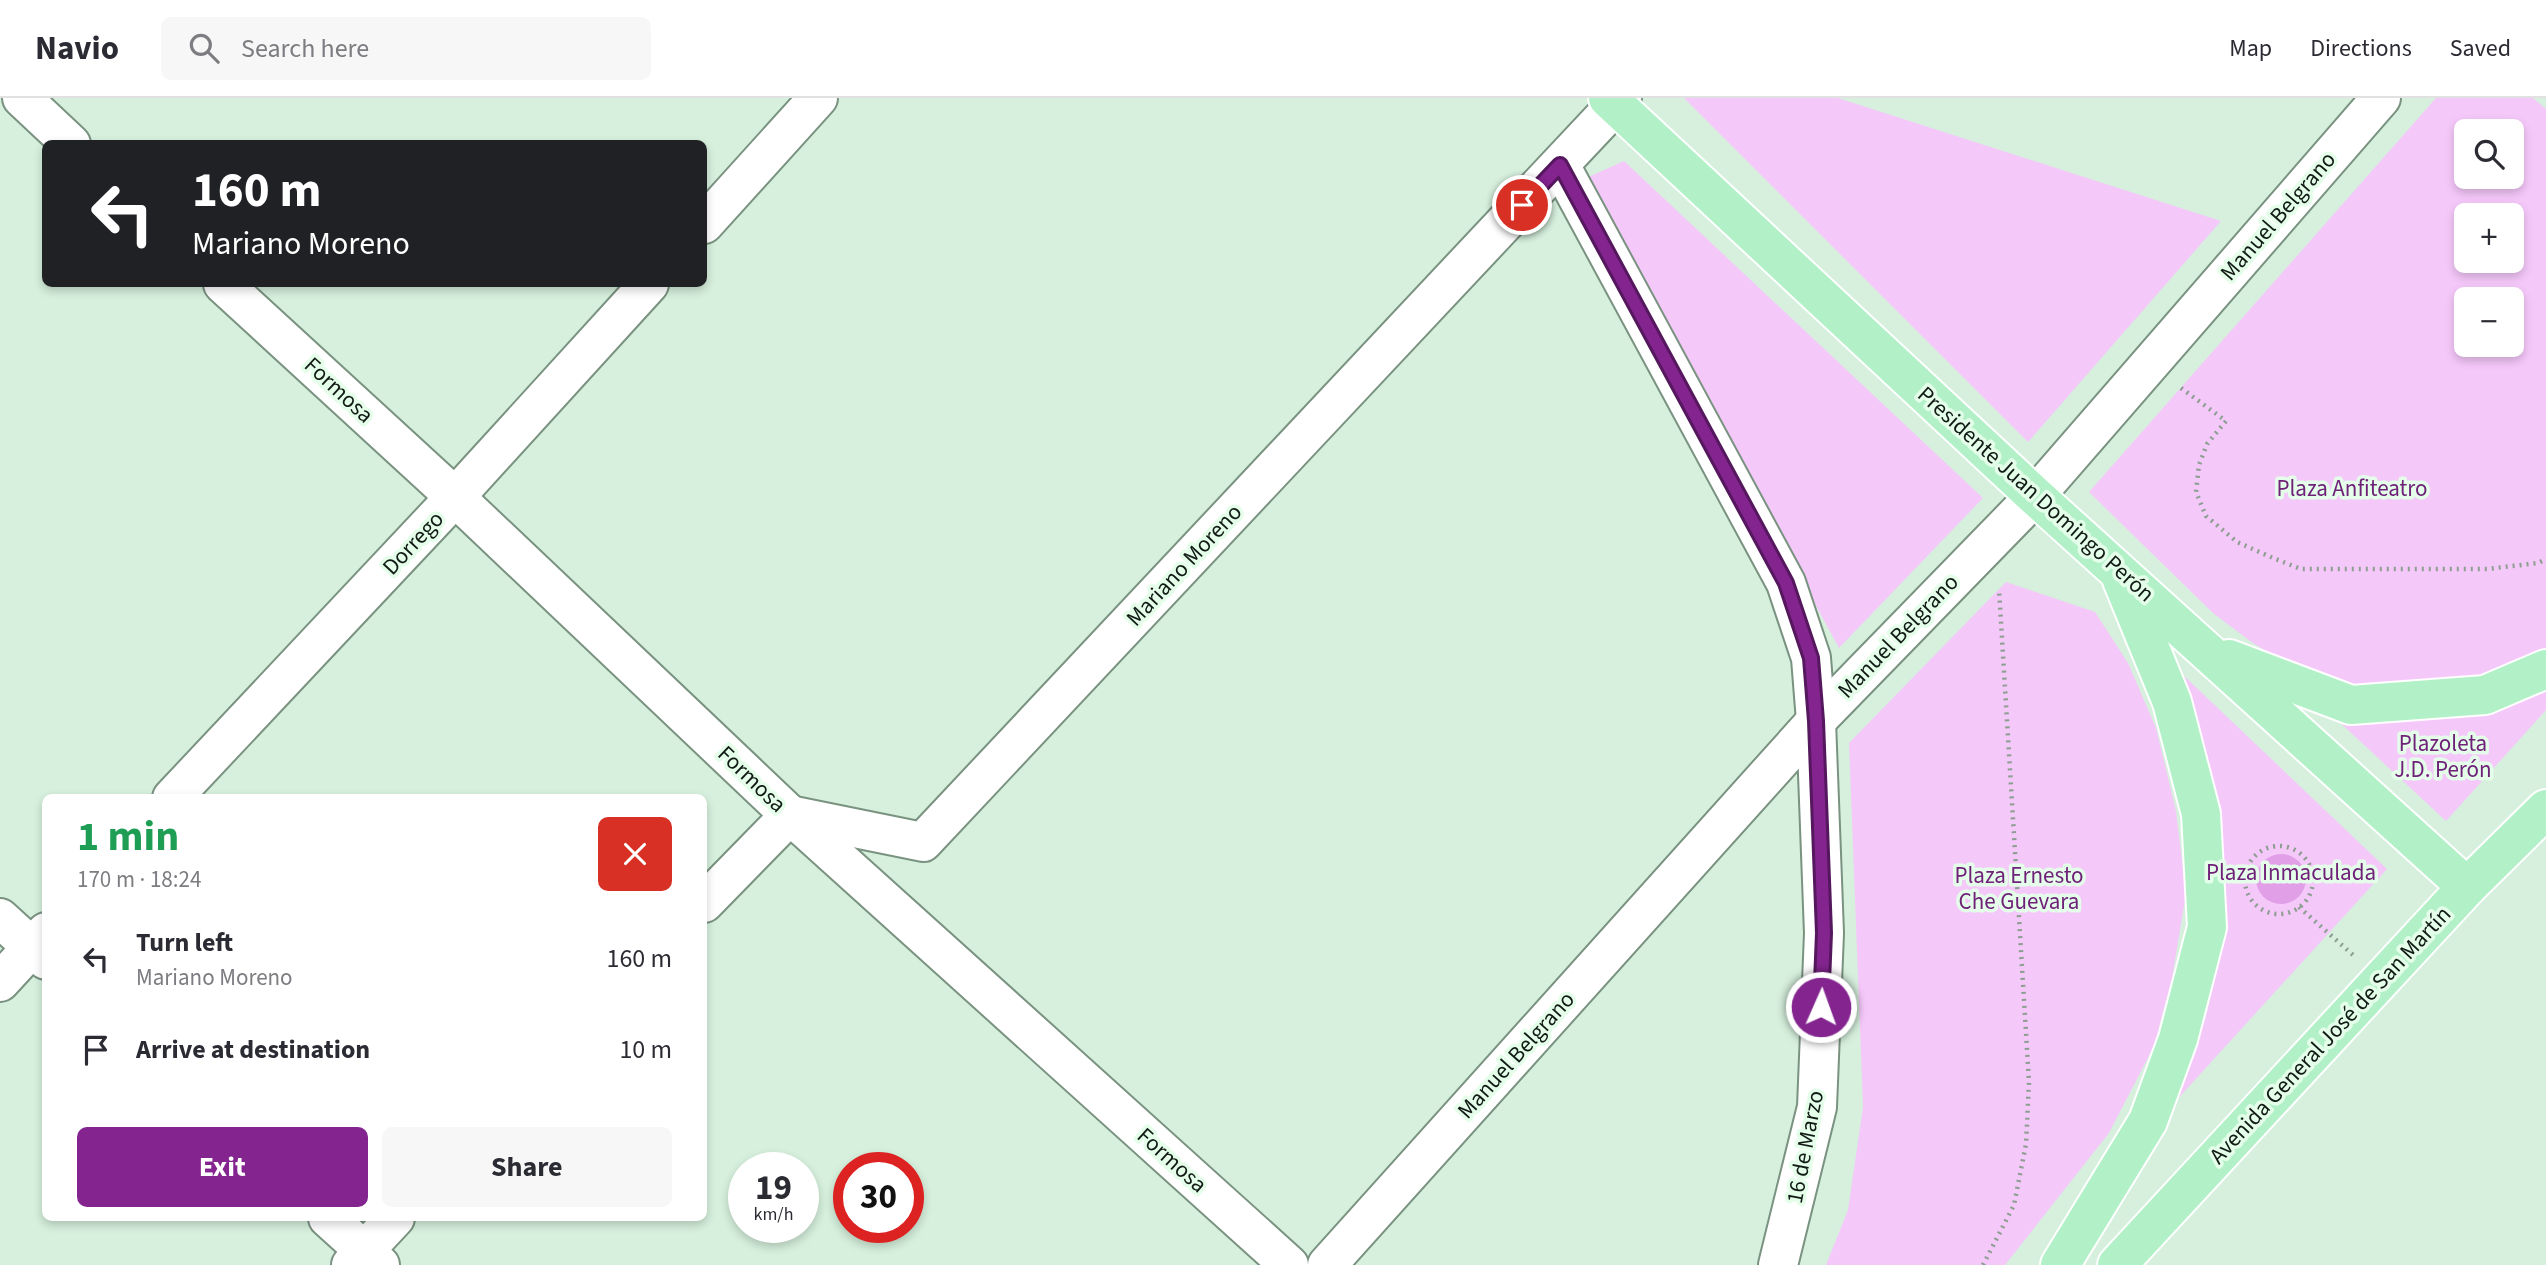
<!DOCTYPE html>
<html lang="en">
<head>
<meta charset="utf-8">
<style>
  :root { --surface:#fff; --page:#f7f7f7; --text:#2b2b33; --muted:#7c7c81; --line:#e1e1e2; --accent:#83248f }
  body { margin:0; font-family:"Source Sans 3",sans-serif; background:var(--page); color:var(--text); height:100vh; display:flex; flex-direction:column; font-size:26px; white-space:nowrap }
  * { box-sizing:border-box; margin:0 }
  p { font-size:23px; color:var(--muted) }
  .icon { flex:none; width:38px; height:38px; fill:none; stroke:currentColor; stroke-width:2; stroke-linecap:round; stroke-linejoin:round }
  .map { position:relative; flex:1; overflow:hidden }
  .drawer { position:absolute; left:42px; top:696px; width:665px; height:427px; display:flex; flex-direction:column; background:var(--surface); border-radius:10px; box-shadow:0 4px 10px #0003 }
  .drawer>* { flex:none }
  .top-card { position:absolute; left:42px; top:42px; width:665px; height:147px; border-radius:10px; box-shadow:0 4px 10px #0003; background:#202124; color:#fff; overflow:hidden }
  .fabs { position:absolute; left:2454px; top:21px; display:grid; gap:14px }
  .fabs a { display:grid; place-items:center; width:70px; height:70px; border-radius:10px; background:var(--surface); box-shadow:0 4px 10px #0003; font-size:35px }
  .speed { position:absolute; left:728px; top:1054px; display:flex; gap:14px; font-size:35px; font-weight:700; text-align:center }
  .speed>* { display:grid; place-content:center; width:91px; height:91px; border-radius:50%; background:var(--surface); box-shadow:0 4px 10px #0003; line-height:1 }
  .speed small { font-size:18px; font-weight:400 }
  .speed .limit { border:10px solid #d22; background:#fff; color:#111 }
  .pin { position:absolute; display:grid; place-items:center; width:60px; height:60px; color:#fff; margin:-30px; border:4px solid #fff; border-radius:50%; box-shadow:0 2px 7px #0007 }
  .me { position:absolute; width:77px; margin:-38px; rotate:2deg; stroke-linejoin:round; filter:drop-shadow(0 0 5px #0008) }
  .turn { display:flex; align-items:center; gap:24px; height:147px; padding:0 35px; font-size:32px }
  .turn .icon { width:91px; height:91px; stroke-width:2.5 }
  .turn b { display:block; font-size:49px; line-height:60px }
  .round { display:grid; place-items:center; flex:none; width:74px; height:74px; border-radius:10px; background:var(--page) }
  .overview { display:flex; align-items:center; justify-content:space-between; height:119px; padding:0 35px }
  h1 { font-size:42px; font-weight:700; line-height:52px; color:#1e9e55 }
  .action { display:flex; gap:14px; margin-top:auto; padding:14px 35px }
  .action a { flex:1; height:80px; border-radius:10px; background:var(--accent); color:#fff; font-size:28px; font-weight:700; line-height:80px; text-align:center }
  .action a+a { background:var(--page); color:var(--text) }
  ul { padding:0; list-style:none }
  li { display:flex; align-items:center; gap:21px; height:91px; padding:0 35px }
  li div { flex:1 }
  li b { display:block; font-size:26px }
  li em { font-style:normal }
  header { display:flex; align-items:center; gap:42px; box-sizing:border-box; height:98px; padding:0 35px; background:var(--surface); border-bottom:2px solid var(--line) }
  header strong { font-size:33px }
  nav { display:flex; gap:38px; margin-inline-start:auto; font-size:24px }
  .search { width:490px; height:63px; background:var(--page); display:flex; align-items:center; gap:18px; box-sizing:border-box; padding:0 24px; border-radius:10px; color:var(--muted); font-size:26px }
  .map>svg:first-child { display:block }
  .green { fill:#f5c8fa; fill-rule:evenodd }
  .water { fill:#e19fe8 }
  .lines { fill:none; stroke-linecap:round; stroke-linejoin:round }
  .minor-casing { stroke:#7a9280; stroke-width:42 }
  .major-casing { stroke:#fff; stroke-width:42 }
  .path { stroke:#8b9e90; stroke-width:4.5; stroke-dasharray:2 5; stroke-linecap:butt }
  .minor { stroke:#fff; stroke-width:38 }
  .major { stroke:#b2f1c7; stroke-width:38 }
  .route-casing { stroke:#55175d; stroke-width:18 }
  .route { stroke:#83248f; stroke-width:12 }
  .labels { text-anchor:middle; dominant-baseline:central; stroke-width:7; stroke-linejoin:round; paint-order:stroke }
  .street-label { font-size:23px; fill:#111a14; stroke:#e4feea }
  .park-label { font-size:23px; fill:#6f2178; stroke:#e4feea }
</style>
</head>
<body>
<header>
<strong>Navio</strong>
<div class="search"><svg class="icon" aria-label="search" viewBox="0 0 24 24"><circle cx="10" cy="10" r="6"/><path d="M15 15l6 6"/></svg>Search here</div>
<nav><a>Map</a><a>Directions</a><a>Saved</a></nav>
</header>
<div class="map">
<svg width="2546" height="1167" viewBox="0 0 2546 1167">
  <rect width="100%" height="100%" fill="#d6f0dd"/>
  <g class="green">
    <path d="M 1684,0 L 1838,0 L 2221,123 L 2028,344 Z"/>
    <path d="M 2436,0 L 2533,0 L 2546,11 L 2546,571 L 2351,607 L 2250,543 L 2213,515 L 2089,394 ZM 2466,33 L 2511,33 L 2511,79 L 2466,79 ZM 2466,117 L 2511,117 L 2511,163 L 2466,163 ZM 2466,201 L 2511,201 L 2511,247 L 2466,247 Z"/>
    <path d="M 1624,63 L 1983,400 L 1839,550 L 1584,81 Z"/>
    <path d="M 2006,484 L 2095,514 L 2128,565 L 2156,630 L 2176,713 L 2186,796 L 2172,880 L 2154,948 L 2109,1035 L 2005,1167 L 1826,1167 L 1848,1112 L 1863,1009 L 1849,645 Z"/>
    <path d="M 2181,575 L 2387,771 L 2173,1006 L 2205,922 L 2221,856 L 2222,758 L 2203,645 Z"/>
    <path d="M 2546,591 L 2546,612 L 2446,723 L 2321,607 Z"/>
  </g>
  <circle class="water" cx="2281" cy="781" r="25"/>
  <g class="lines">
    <defs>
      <g id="minor">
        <path d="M 22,0 L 71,46"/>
        <path d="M 1560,67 L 1786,485 L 1811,560 L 1816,623 L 1824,835 L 1817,1009 L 1778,1167"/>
        <path d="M 704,126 L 818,0"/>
        <path d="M 223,186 L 455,399 L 790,717 L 1289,1167"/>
        <path d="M 172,700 L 455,399 L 649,186"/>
        <path d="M 704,805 L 790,717 L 923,744 L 1622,0"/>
        <path d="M 0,820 L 46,862"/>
        <path d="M 0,884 L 46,834"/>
        <path d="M 328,1120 L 380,1167"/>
        <path d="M 351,1167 L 395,1120"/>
        <path d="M 1327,1167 L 1816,623 L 2035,398 L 2381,0"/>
      </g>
      <g id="major">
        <path d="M 1608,0 L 2035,398 L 2467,789"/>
        <path d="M 2229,561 L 2351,607 L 2485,597 L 2546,571"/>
        <path d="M 2060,1167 L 2148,1023 L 2178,941 L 2207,829 L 2201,716 L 2172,604 L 2122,482"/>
        <path d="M 2117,1167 L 2467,789 L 2546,711"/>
      </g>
    </defs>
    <use href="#minor" class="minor-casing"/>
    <use href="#major" class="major-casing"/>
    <g class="path">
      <path d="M 2181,290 L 2226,323 L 2207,346 L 2199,367 L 2196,394 L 2206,418 L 2237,444 L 2273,460 L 2301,471 L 2487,471 L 2538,465 L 2546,461"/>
      <circle cx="2279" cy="782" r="34"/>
      <path d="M 2299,809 L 2353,857"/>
      <path d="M 1983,1167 L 2014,1107 L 2026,1046 L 2029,984 L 1999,491"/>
    </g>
    <use href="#minor" class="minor"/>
    <use href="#major" class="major"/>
  </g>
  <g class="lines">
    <defs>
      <path id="route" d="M 1522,107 L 1560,67 L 1786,485 L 1811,560 L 1816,623 L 1824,835 L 1821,909"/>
    </defs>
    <use href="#route" class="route-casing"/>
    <use href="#route" class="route"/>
  </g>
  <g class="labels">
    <g class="street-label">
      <text transform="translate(2278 118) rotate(-49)">Manuel Belgrano</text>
      <text transform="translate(339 292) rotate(43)">Formosa</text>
      <text transform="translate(2036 396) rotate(42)">Presidente Juan Domingo Perón</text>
      <text transform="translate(413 445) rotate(-47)">Dorrego</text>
      <text transform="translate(1184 467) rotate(-47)">Mariano Moreno</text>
      <text transform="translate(1898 538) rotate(-46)">Manuel Belgrano</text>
      <text transform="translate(752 681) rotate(44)">Formosa</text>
      <text transform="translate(2330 937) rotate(-47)">Avenida General José de San Martín</text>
      <text transform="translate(1516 957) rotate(-48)">Manuel Belgrano</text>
      <text transform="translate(1805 1049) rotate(-79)">16 de Marzo</text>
      <text transform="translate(1172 1062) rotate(42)">Formosa</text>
    </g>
    <g class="park-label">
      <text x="2352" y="390">Plaza Anfiteatro</text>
      <text x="2443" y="645">Plazoleta<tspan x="2443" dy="26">J.D. Perón</tspan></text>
      <text x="2291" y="774">Plaza Inmaculada</text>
      <text x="2019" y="777">Plaza Ernesto<tspan x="2019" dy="26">Che Guevara</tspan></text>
    </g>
  </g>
</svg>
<div class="fabs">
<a><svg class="icon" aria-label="search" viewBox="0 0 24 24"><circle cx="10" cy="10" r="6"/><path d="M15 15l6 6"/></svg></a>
<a>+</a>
<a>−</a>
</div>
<div class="speed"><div>19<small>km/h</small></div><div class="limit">30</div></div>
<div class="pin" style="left:1522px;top:107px;background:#d93025"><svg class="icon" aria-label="arrive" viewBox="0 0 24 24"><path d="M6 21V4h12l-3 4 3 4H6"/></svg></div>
<svg class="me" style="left:1821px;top:909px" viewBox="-20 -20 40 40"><circle r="17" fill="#83248f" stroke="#fff" stroke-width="3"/><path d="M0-11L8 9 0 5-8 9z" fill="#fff"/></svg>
<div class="top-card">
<div class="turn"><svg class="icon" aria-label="left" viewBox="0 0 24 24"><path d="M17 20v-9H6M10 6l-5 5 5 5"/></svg><div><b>160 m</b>Mariano Moreno</div></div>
</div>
<section class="drawer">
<div class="overview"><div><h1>1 min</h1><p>170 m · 18:24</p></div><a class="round" style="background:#d93025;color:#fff"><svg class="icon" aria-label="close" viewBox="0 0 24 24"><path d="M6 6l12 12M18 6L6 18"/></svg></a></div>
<ul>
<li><svg class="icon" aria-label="left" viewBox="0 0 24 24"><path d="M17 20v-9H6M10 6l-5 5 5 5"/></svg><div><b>Turn left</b><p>Mariano Moreno</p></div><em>160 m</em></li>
<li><svg class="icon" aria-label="arrive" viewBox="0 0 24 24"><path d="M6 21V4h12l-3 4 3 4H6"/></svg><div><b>Arrive at destination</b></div><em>10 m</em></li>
</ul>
<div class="action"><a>Exit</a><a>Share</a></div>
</section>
</div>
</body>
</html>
